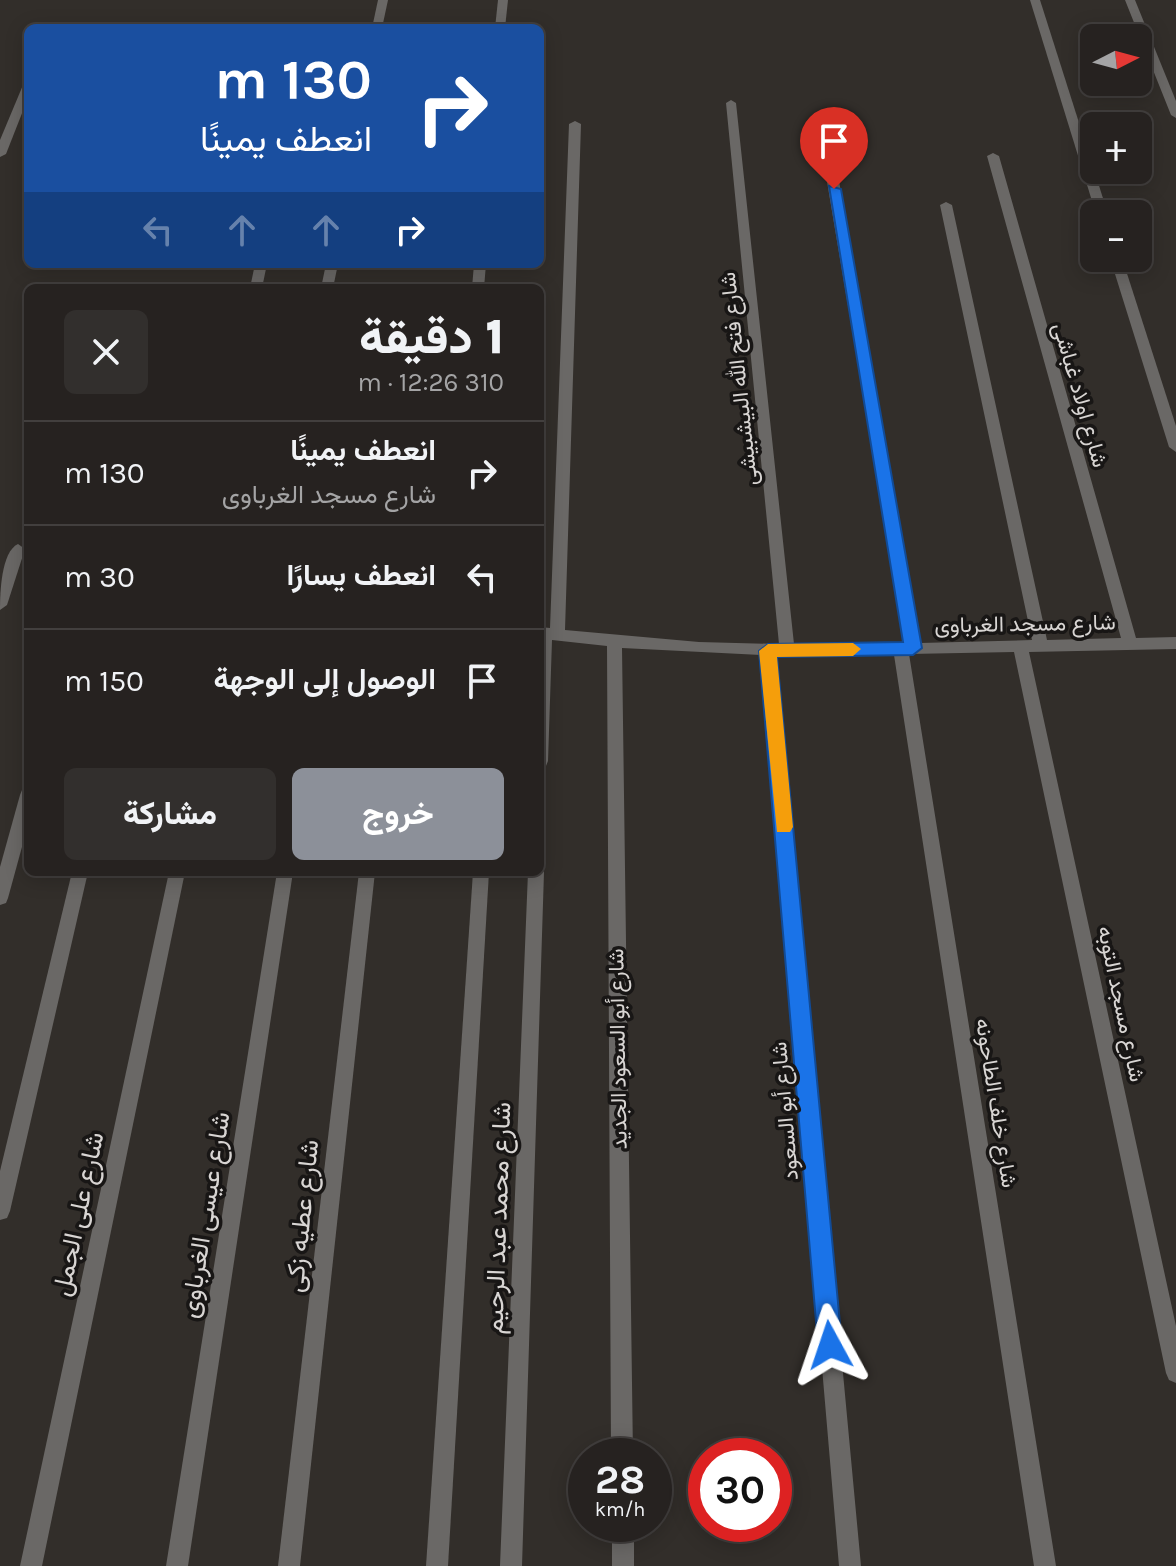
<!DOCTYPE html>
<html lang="ar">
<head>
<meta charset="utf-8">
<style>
  :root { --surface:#262220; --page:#322f2d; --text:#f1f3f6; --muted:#a4a4a5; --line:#423f3e; --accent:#8c9099 }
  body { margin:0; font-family:Karla,Vazirmatn,sans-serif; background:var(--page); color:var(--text); direction:rtl; height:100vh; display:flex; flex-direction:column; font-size:30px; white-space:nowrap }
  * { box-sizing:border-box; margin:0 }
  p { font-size:26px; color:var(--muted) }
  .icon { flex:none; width:44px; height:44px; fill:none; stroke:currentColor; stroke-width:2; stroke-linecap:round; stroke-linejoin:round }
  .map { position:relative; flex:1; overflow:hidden; direction:ltr }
  .details { position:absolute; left:24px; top:284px; width:520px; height:592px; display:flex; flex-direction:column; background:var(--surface); border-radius:12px; box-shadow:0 4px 20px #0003,0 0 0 2px var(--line); direction:rtl }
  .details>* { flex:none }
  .banner { position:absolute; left:24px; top:24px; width:520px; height:244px; border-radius:12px; box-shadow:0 4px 20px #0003,0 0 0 2px var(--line); direction:rtl; background:#1a4fa0; color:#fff; overflow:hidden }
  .needle { width:52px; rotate:84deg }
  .controls { position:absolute; left:1080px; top:24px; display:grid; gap:16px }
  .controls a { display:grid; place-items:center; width:72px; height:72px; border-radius:12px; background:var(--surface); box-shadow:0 4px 20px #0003,0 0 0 2px var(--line); font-size:40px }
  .speed { position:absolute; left:568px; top:1438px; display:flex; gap:16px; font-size:40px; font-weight:700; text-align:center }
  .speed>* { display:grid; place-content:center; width:104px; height:104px; border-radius:50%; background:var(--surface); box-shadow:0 4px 20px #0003,0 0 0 2px var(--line); line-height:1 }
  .speed small { font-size:20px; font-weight:400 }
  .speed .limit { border:12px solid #d22; background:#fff; color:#111 }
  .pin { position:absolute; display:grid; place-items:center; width:68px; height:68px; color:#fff; margin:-82px -34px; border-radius:50% 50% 50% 0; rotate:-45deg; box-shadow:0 0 8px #0007 }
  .pin .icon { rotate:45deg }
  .me { position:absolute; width:88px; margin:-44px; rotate:355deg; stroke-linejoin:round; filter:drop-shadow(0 0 6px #0008) }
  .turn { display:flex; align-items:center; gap:28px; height:168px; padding:0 40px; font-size:36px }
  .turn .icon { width:104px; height:104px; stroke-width:2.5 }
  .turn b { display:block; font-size:56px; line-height:68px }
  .lanes { display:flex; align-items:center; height:76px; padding:0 40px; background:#0003; justify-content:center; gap:40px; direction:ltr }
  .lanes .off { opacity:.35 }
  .round { display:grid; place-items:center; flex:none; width:84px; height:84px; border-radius:12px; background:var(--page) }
  .head { display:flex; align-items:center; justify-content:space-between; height:136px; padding:0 40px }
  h1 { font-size:48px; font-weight:800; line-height:60px }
  .button { display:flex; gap:16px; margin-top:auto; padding:16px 40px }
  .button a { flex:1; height:92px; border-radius:12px; background:var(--accent); color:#fff; font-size:32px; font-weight:800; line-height:92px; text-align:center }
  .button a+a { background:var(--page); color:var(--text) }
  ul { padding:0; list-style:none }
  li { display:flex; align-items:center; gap:24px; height:104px; padding:0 40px; border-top:2px solid var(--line) }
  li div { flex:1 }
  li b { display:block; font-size:30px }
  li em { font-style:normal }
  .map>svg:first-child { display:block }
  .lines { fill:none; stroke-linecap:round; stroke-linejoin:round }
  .minor { fill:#6a6866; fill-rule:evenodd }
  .route { fill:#1a73e8; stroke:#114b97; stroke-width:2 }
  .slow { fill:#f59e0b }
  .labels { text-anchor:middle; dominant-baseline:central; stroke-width:7; stroke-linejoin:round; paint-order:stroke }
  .street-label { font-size:22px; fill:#d8d5d3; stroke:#181615 }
  .near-street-label { font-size:26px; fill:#d8d5d3; stroke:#181615 }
</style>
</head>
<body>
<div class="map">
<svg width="1176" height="1566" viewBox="0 0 1176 1566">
  <rect width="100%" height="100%" fill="#322e2a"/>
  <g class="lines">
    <g class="minor">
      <path d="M 378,0 L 388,0 L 382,28 L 372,28 Z"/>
      <path d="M 498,0 L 508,0 L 505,28 L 495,28 Z"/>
      <path d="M 1030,0 L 1040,0 L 1108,214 L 1096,214 Z"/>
      <path d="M 1125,0 L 1135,0 L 1176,101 L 1176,118 L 1171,115 Z"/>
      <path d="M 28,82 L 28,98 L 6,154 L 0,157 L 0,140 L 23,85 Z"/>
      <path d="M 731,100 L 736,103 L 794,644 L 905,643 L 823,158 L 829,155 L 835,158 L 920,643 L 1032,640 L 940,205 L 946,202 L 952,205 L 1047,640 L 1121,638 L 987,156 L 993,153 L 999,156 L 1136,638 L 1176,637 L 1176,649 L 1029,652 L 1176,1326 L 1176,1383 L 1169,1380 L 1166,1373 L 1014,652 L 909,654 L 1056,1566 L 1034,1566 L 894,655 L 776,655 L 861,1566 L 839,1566 L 761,655 L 622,648 L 633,1456 L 611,1456 L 607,646 L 552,640 L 548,761 L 546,766 L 540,767 L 540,627 L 550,628 L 569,124 L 575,121 L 581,124 L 565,630 L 699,642 L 779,644 L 726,103 Z"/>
      <path d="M 1110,258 L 1122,258 L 1176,426 L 1176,452 L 1169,447 Z"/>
      <path d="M 255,264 L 267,264 L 262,288 L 250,288 Z"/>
      <path d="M 326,264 L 338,264 L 333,288 L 321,288 Z"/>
      <path d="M 474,264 L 486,264 L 484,288 L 472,288 Z"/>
      <path d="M 18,544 L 25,549 L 7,605 L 0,610 C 0,593 1,552 18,544 Z"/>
      <path d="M 28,788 L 28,825 L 8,898 L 6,903 L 0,905 L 0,867 L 20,795 L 22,790 Z"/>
      <path d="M 540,866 L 544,872 L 522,1566 L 500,1566 L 528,872 L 540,872 Z"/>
      <path d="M 72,872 L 88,872 L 10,1211 L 7,1218 L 0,1220 L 0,1171 Z"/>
      <path d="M 169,872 L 185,872 L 42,1566 L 20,1566 Z"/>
      <path d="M 277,872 L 293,872 L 188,1566 L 166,1566 Z"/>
      <path d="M 359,872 L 375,872 L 300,1566 L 278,1566 Z"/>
      <path d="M 473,872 L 489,872 L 448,1566 L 426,1566 Z"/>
      <rect x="612" y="1524" width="22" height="42"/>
    </g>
  </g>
  <path class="route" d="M 829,186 L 841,189 L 922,648 L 913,655 L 777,657 L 842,1345 L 838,1353 L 830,1357 L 822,1353 L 818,1345 L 759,651 L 768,644 L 903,642 Z"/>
  <path class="slow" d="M 853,643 L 861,649 L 853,656 L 777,657 L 793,827 L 790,832 L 777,832 L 759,651 L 768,644 Z"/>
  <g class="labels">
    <g class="street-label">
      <text transform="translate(739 379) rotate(-96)">شارع فتح الله البيشبيشى</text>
      <text transform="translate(1080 395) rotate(74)">شارع اولاد غباشى</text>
      <text transform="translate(1025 624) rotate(-1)">شارع مسجد الغرباوى</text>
      <text transform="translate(1121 1004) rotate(78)">شارع مسجد التوبه</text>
      <text transform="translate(618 1049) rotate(-91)">شارع أبو السعود الجديد</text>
      <text transform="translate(996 1103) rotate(81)">شارع خلف الطاحونه</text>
      <text transform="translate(785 1111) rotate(-95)">شارع أبو السعود</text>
    </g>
    <g class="near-street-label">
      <text transform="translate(78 1214) rotate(-78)">شارع على الجمل</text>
      <text transform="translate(205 1215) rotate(-81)">شارع عيسى الغرباوى</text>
      <text transform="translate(302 1216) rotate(-84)">شارع عطيه زكى</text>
      <text transform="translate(498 1218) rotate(-88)">شارع محمد عبد الرحيم</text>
    </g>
  </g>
</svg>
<div class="controls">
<a><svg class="needle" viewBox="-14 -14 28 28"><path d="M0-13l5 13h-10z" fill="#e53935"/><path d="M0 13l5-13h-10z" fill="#a4a4a5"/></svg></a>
<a>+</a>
<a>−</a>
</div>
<div class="speed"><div>28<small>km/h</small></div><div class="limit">30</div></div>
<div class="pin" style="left:834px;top:189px;background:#d93025"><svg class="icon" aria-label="arrive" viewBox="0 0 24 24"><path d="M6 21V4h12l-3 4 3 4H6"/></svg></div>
<svg class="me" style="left:830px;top:1345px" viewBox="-20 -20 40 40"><path d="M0-17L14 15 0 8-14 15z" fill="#1a73e8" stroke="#fff" stroke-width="4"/></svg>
<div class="banner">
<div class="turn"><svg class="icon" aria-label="right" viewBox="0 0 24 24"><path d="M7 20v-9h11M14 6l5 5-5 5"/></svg><div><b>130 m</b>انعطف يمينًا</div></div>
<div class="lanes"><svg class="icon off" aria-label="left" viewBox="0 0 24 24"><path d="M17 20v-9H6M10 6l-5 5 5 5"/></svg><svg class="icon off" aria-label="ahead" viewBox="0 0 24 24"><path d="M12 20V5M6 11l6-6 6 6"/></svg><svg class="icon off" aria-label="ahead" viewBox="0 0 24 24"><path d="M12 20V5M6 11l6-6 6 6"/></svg><svg class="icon" aria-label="right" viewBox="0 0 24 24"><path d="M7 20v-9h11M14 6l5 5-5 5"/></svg></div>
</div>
<section class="details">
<div class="head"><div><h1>1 دقيقة</h1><p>310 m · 12:26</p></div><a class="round"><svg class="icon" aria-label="close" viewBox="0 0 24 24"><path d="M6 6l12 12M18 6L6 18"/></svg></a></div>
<ul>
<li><svg class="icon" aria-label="right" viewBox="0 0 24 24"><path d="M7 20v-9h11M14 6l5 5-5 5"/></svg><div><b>انعطف يمينًا</b><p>شارع مسجد الغرباوى</p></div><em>130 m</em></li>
<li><svg class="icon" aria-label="left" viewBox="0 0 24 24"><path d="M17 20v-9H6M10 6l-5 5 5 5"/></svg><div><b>انعطف يسارًا</b></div><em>30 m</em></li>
<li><svg class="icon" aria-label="arrive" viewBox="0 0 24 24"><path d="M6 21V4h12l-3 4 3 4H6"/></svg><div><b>الوصول إلى الوجهة</b></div><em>150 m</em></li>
</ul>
<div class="button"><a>خروج</a><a>مشاركة</a></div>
</section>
</div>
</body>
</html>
